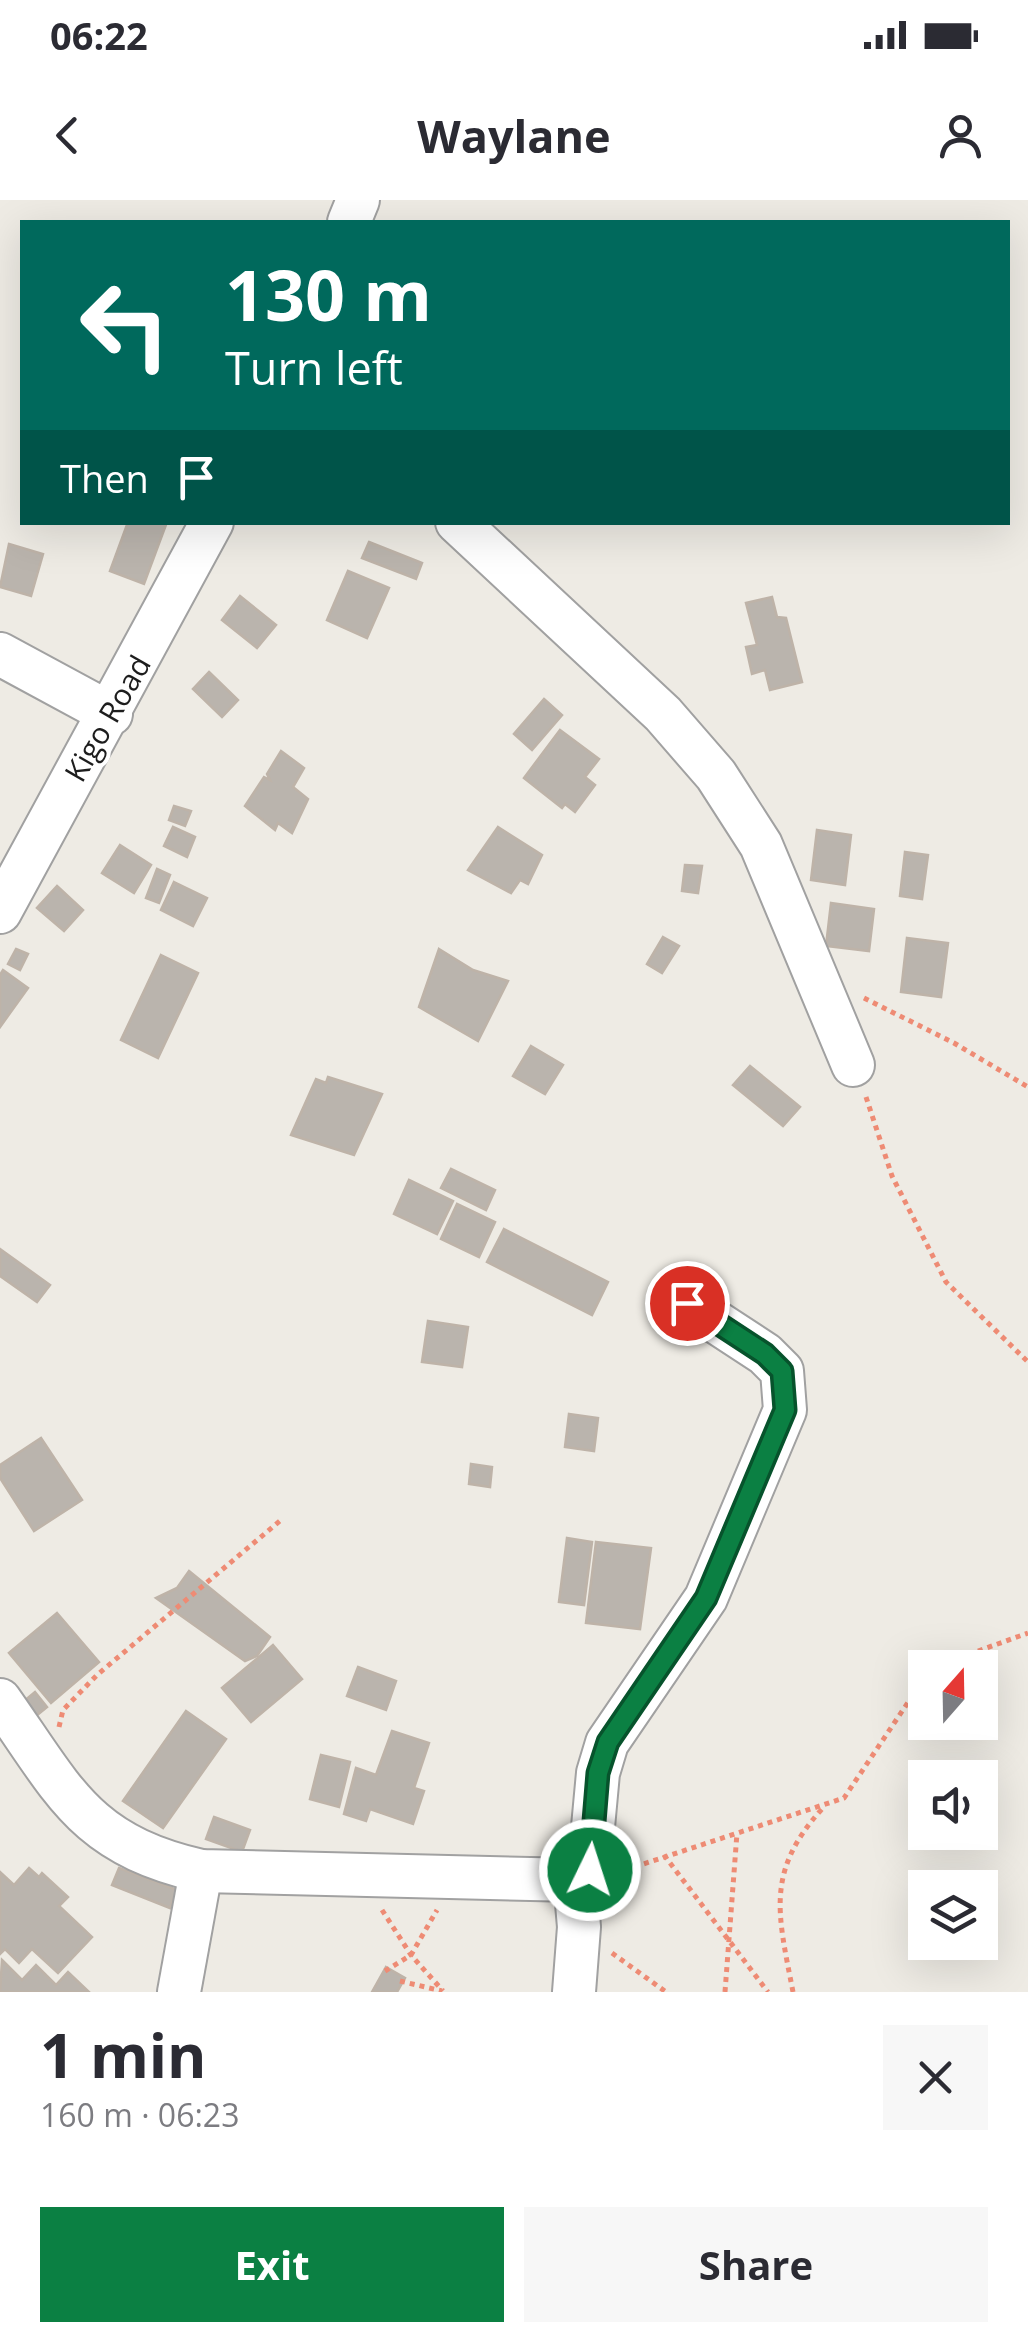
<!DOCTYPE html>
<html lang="en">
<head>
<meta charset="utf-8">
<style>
  :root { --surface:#fff; --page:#f7f7f7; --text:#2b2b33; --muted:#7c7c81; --accent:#0b8043 }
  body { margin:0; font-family:"Open Sans",sans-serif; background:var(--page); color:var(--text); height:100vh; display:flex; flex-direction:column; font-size:38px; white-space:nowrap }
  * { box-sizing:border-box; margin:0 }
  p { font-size:32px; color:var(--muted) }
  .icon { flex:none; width:55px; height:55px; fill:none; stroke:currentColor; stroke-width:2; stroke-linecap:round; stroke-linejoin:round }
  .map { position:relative; height:1792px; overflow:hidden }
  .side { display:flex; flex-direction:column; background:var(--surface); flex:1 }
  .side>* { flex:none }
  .banner { position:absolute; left:20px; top:20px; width:990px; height:305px; border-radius:0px; box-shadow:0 10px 40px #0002; background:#00695c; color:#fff; overflow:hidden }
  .needle { width:65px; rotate:20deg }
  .tools { position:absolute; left:908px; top:1450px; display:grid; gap:20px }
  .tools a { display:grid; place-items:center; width:90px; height:90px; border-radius:0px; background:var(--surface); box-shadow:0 10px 40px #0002; font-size:50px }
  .pin { position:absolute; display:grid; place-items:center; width:85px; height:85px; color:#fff; margin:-42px; border:5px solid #fff; border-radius:50%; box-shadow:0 2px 10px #0007 }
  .me { position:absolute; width:110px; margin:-55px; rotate:4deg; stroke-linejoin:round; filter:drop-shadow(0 0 8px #0008) }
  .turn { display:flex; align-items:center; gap:35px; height:210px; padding:0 40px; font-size:45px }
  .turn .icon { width:130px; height:130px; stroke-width:2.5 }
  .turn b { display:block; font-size:70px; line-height:85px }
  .then { display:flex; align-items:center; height:95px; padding:0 40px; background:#0003; gap:20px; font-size:38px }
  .round { display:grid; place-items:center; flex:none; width:105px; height:105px; border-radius:0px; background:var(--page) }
  .summary { display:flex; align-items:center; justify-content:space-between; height:170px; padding:0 40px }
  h1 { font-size:60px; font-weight:700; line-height:75px }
  .button { display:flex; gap:20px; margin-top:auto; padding:20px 40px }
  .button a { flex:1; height:115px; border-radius:0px; background:var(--accent); color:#fff; font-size:40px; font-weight:700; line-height:115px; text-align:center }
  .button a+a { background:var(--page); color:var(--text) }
  .status { display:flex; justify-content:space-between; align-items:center; height:70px; padding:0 50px; background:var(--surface); direction:ltr }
  .status svg { height:28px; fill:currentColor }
  header { display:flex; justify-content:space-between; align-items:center; height:130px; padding:0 40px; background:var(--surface); font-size:45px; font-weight:700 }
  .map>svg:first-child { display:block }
  .building { fill:#bab4ad; stroke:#beb3a8; stroke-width:2.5 }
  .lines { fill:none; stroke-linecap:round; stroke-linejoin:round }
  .minor-casing { stroke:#a1a1a1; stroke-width:46 }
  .path { stroke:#ee8b74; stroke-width:5; stroke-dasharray:5 5; stroke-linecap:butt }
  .minor { stroke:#fff; stroke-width:42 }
  .route-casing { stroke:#07532c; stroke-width:25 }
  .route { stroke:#0b8043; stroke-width:18 }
  .labels { text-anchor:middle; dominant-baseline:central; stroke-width:8; stroke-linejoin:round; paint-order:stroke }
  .street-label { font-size:30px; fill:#1d1d1d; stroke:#fff }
</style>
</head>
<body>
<div class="status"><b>06:22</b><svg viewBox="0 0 49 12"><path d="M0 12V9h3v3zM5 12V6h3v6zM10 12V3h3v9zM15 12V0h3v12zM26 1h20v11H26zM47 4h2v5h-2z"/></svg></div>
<header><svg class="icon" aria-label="back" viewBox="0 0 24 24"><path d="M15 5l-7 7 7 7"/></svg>Waylane<svg class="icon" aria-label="person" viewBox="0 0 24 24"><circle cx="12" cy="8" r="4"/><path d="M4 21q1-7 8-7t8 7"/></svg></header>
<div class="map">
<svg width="1028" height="1792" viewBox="0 0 1028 1792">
  <rect width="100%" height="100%" fill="#eeebe4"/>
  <g class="building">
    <path d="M 128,322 L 167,322 L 144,384 L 110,371 Z"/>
    <path d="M 369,342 L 422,363 L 416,379 L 362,358 Z"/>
    <path d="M 9,344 L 43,354 L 31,396 L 0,387 Z"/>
    <path d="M 348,371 L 389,388 L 367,438 L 327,420 Z"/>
    <path d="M 240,396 L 276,425 L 257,448 L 222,420 Z"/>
    <path d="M 772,397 L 777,417 L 786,418 L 802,482 L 770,490 L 765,470 L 752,474 L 746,447 L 757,445 L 746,403 Z"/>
    <path d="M 209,472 L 238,500 L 222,517 L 193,489 Z"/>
    <path d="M 544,499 L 562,515 L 532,550 L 514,534 Z"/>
    <path d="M 560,530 L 599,559 L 585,577 L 595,585 L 575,612 L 565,604 L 562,608 L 524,578 Z"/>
    <path d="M 281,551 L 304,568 L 293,587 L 308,599 L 292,633 L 278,623 L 275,630 L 245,606 L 264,577 L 270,580 L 267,574 Z"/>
    <path d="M 174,606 L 191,611 L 185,626 L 169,620 Z"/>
    <path d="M 173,627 L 195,637 L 187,657 L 164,646 Z"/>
    <path d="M 498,627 L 542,655 L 528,684 L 520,680 L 511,693 L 468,670 Z"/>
    <path d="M 817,630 L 851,635 L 845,685 L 811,680 Z"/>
    <path d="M 120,645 L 151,665 L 134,693 L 102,673 Z"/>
    <path d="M 905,652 L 928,655 L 922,699 L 900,696 Z"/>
    <path d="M 685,665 L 702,666 L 698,693 L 682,691 Z"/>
    <path d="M 157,669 L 170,675 L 159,703 L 146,698 Z"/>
    <path d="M 174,682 L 207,698 L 193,726 L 161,710 Z"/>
    <path d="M 57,686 L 83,710 L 64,731 L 37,708 Z"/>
    <path d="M 831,703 L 874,709 L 869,751 L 826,746 Z"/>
    <path d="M 663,737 L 679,746 L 662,773 L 647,764 Z"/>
    <path d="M 907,738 L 948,743 L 941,797 L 901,792 Z"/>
    <path d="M 16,749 L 28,754 L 20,770 L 8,764 Z"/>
    <path d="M 439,749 L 473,770 L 508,781 L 478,841 L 419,807 Z"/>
    <path d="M 161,755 L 198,773 L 158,858 L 121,840 Z"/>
    <path d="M 3,770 L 28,788 L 0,827 L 0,775 Z"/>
    <path d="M 531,846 L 563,865 L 545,894 L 513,876 Z"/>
    <path d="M 750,866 L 800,907 L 783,926 L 733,885 Z"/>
    <path d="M 328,877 L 382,894 L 354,955 L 291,935 L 316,879 L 326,883 Z"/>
    <path d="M 451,969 L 495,990 L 486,1010 L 441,988 Z"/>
    <path d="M 409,980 L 453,1001 L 437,1034 L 394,1014 Z"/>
    <path d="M 457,1004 L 495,1022 L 479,1057 L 441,1039 Z"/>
    <path d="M 504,1029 L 608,1082 L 592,1115 L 487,1062 Z"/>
    <path d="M 0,1049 L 50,1085 L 37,1102 L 0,1076 Z"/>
    <path d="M 428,1121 L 468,1127 L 462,1167 L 422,1162 Z"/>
    <path d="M 569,1214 L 598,1218 L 594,1251 L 565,1247 Z"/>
    <path d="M 41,1238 L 82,1300 L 34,1331 L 0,1278 L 0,1265 Z"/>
    <path d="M 471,1264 L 492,1267 L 490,1287 L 469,1284 Z"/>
    <path d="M 567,1338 L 592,1342 L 584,1405 L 559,1402 Z"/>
    <path d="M 596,1342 L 651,1348 L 640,1429 L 586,1423 Z"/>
    <path d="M 189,1371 L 270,1437 L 257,1456 L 245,1461 L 156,1398 L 177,1388 Z"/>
    <path d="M 57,1413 L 99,1462 L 51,1503 L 9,1453 Z"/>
    <path d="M 273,1445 L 302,1479 L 251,1522 L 222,1488 Z"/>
    <path d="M 358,1467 L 396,1481 L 386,1510 L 347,1496 Z"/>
    <path d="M 35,1492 L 47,1507 L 31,1520 L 18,1506 Z"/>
    <path d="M 186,1511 L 226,1539 L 163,1628 L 123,1601 Z"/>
    <path d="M 392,1531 L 429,1543 L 414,1588 L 424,1591 L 413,1624 L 370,1609 L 366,1621 L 344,1614 L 356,1568 L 376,1575 Z"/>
    <path d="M 321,1555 L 350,1562 L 339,1607 L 310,1599 Z"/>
    <path d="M 214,1617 L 250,1630 L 242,1652 L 206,1639 Z"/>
    <path d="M 29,1668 L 39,1677 L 42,1673 L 68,1697 L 59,1706 L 92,1737 L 58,1773 L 32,1749 L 19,1763 L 5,1749 L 0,1754 L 0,1672 L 14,1685 Z"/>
    <path d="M 119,1668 L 177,1690 L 170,1708 L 112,1685 Z"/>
    <path d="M 2,1760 L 22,1780 L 36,1765 L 56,1785 L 68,1772 L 89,1792 L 0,1792 Z"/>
    <path d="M 386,1767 L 405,1778 L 397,1792 L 372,1792 Z"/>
  </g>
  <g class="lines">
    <defs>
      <g id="minor">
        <path d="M 349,22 L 358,0"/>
        <path d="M 457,322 L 663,514 L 716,575 L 761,645 L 853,865"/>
        <path d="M 0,454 L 111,514"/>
        <path d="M 0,712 L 212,322"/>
        <path d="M 0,1500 C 65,1592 84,1644 201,1671 L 575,1680 L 589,1670 L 598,1573 L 607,1543 L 706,1398 L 785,1210 L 782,1171 L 765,1154 L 687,1103"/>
        <path d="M 179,1792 L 201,1671"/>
        <path d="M 574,1792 L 579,1727 L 575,1680"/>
      </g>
    </defs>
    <use href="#minor" class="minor-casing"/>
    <g class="path">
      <path d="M 864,798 L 954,843 L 1028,887"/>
      <path d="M 866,897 L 892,976 L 946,1082 L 1028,1162"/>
      <path d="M 931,1468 L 1028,1433"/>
      <path d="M 59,1527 L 63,1510 L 97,1475 L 281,1320"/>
      <path d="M 664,1655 L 768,1792"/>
      <path d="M 625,1670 L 844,1598 L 925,1477"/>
      <path d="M 382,1710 L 411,1755 L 443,1791"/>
      <path d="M 612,1753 L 666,1792"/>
      <path d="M 385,1771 L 411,1755 L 437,1710"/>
      <path d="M 400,1781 L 442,1791"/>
      <path d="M 725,1792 L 737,1633"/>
      <path d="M 793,1792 C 778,1714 765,1672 822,1609"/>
    </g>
    <use href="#minor" class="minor"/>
  </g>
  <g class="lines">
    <defs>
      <path id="route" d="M 590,1670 L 598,1573 L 608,1542 L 706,1398 L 785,1210 L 782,1171 L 765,1154 L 687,1103"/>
    </defs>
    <use href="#route" class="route-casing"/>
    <use href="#route" class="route"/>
  </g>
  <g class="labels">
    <g class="street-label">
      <text transform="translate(107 518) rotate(-60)">Kigo Road</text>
    </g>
  </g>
</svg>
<div class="tools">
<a><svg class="needle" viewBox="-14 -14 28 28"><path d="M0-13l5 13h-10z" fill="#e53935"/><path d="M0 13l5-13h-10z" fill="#7c7c81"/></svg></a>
<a><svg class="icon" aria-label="sound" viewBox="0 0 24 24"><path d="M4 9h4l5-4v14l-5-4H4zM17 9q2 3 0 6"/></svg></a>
<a><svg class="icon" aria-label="layers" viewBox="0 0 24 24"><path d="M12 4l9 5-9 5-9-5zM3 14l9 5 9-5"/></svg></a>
</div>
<div class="pin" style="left:687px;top:1103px;background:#d93025"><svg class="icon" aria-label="arrive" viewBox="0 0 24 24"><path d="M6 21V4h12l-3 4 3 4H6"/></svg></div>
<svg class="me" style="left:590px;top:1670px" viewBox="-20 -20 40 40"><circle r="17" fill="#0b8043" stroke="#fff" stroke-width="3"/><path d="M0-11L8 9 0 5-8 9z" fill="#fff"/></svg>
<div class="banner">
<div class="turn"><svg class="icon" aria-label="left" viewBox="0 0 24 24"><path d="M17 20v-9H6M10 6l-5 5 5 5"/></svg><div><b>130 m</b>Turn left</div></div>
<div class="then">Then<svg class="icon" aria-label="arrive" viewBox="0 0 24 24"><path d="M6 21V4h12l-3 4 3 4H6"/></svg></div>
</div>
</div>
<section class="side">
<div class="summary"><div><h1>1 min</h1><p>160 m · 06:23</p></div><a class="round"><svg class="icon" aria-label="close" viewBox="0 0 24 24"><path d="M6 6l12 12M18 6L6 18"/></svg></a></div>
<div class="button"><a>Exit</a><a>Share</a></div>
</section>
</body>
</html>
